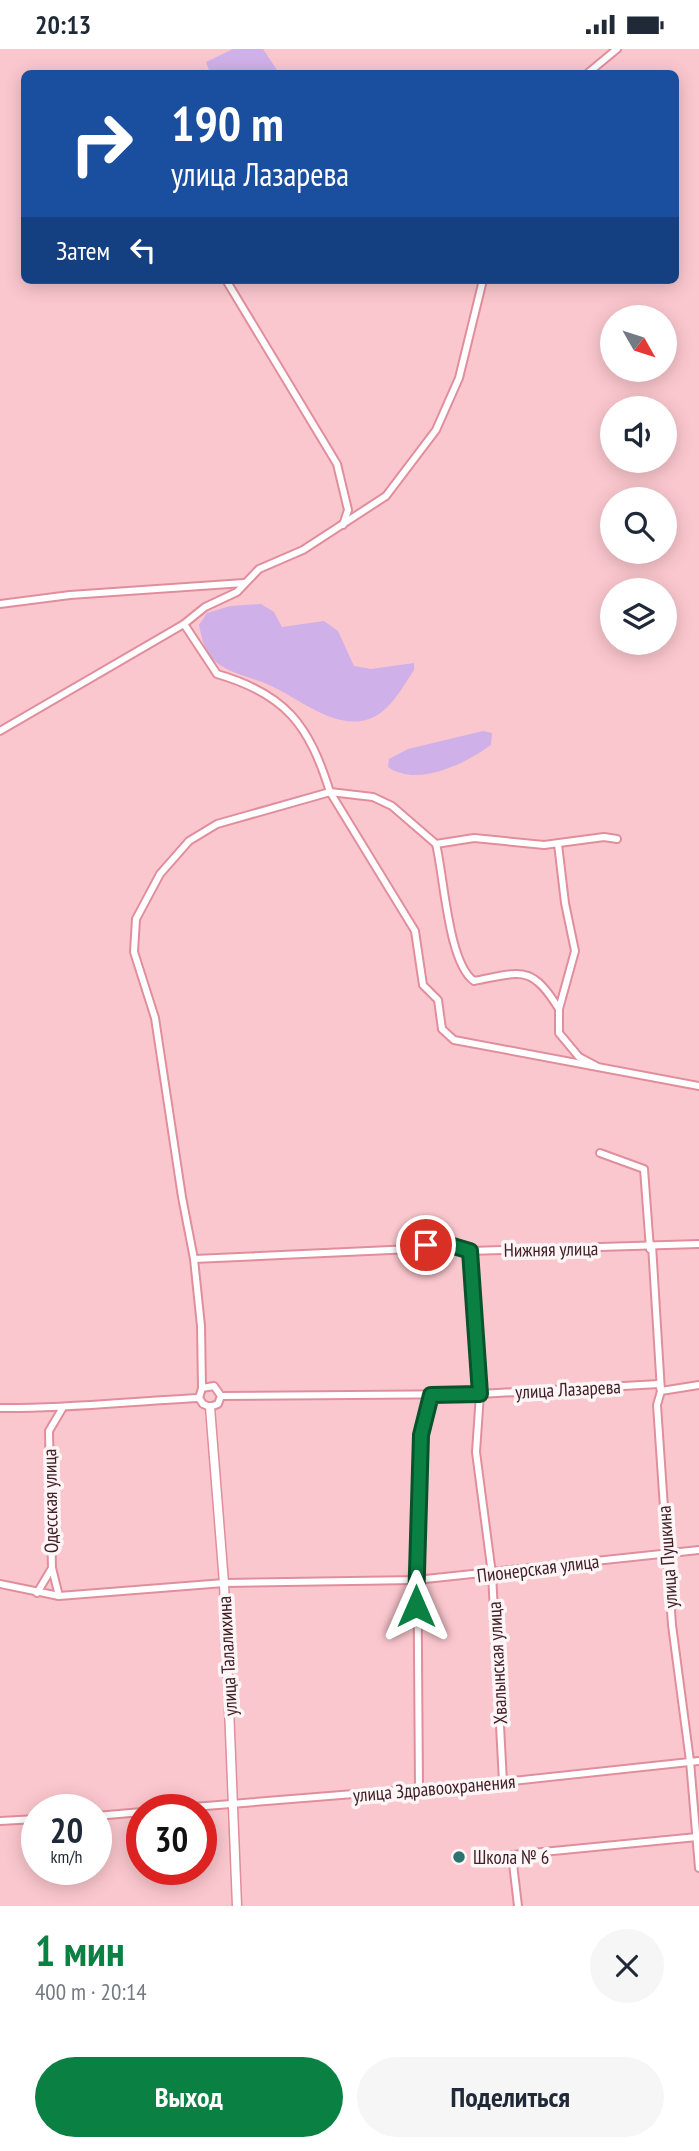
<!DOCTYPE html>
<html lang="ru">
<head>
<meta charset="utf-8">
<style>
  :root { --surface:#fff; --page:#f6f6f7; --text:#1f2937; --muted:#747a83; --accent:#0b8043 }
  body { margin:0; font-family:"PT Sans Narrow",sans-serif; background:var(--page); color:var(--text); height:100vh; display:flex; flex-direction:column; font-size:26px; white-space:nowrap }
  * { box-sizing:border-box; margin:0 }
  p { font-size:23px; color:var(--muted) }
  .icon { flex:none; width:38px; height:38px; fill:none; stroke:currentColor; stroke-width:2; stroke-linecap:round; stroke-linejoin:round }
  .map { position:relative; height:1857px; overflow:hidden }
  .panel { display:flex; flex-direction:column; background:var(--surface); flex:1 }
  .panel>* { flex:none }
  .guide { position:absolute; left:21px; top:21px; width:658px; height:214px; border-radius:10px; box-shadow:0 4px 18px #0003; background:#1a4fa0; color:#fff; overflow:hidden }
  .needle { width:46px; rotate:129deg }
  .tools { position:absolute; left:600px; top:256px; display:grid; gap:14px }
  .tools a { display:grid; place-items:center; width:77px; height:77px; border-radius:50%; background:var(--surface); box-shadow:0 4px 18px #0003; font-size:35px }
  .speed { position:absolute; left:21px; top:1745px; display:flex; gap:14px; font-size:35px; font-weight:700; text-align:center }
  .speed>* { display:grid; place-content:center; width:91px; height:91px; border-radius:50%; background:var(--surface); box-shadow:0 4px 18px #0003; line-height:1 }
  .speed small { font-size:18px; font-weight:400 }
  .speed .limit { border:10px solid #d22; background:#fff; color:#111 }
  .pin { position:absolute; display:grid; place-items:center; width:60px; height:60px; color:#fff; margin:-30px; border:4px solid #fff; border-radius:50%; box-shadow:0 2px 7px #0007 }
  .me { position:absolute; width:77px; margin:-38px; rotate:0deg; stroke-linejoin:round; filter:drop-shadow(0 0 5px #0008) }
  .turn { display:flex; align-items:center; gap:24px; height:147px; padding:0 35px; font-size:32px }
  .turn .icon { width:91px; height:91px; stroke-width:2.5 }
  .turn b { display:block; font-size:49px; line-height:60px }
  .then { display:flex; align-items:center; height:66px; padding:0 35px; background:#0003; gap:14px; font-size:26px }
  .round { display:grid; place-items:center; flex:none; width:74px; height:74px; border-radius:37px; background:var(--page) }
  .summary { display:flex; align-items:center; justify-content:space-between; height:119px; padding:0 35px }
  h1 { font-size:42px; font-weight:700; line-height:52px; color:var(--accent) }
  .action { display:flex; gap:14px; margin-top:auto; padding:14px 35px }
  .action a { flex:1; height:80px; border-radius:42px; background:var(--accent); color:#fff; font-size:28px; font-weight:700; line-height:80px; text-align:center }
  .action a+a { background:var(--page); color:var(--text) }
  .status { display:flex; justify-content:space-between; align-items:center; height:49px; padding:0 35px; background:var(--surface); direction:ltr }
  .status svg { height:19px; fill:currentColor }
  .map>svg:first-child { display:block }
  .green { fill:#cfb0e9 }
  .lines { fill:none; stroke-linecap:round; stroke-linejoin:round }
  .minor-casing { stroke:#e18e9c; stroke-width:10 }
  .tertiary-casing { stroke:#e18e9c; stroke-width:11 }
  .minor { stroke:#fff; stroke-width:6 }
  .tertiary { stroke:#fff; stroke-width:8 }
  .route-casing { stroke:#07532c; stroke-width:18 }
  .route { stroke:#0b8043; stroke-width:12 }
  .poi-dot { fill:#2b7470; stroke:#fef5f6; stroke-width:2.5 }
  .labels { text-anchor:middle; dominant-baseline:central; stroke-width:7; stroke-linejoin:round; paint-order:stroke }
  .street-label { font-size:19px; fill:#402026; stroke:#fef5f6 }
  .poi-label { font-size:19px; fill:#402026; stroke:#fef5f6; text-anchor:start }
</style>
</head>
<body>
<div class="status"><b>20:13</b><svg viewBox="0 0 49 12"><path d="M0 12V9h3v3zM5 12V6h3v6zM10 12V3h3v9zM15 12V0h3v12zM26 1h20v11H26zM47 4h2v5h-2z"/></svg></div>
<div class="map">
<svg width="699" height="1857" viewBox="0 0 699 1857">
  <rect width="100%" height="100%" fill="#fbc7ce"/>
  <g class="green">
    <path d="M 233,0 L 263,0 L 279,24 L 210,24 L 206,13 Z"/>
    <path d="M 261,555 L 274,563 L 282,578 L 324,572 L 338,582 L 354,617 L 371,620 L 414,614 L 414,621 C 402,639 389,665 366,671 C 332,680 296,647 267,635 C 250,628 232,625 217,614 C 205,605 202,591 199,576 L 207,564 L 230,557 Z"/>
    <path d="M 483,682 L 492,684 L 491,696 C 466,714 418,739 388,718 L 389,710 L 408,700 Z"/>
  </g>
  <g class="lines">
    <defs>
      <g id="minor">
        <path d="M 588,24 L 617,0"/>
        <path d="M 226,231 L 337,415 L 348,461 L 343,476"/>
        <path d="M 0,555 L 70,546 L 244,534"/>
        <path d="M 184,575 L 217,625 C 286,645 309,676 330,743 L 415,882 L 423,936 L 438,951 L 442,980 L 454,991 L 699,1037"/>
        <path d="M 0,682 L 184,575 L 205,558 L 237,543 L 259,520 L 303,501 L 386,447 L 436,381 L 459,329 L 483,231"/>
        <path d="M 436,795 C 444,827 448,914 474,932 C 522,923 531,915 559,960"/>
        <path d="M 558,795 L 565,854 L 575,902 L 559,960 L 559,984 L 579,1008 L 596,1017"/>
        <path d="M 600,1104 L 644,1120 L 650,1200"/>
        <path d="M 652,1196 L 661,1342 L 657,1356 L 672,1576 L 690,1712 L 699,1819"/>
        <path d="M 470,1202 L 480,1345 L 476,1403 L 492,1525 L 503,1733"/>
        <path d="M 194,1210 L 412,1200 L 440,1193 L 470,1202 L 699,1195"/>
        <path d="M 214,1337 L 221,1347 L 218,1355 L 210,1358 L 203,1355 L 199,1349 L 202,1339 Z"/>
        <path d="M 202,1339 L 201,1277 L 194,1210 L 182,1148 L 155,969 L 134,903 L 136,870 L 160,825 L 189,792 L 217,775 L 330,743 L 373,748 L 392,757 L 436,795 L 474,789 L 544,796 L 604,788 L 617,790"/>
        <path d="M 221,1347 L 480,1345 L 659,1335 L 661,1342 L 699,1336"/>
        <path d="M 0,1359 C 67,1360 132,1352 199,1349"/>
        <path d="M 0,1535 L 59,1547 L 224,1534 L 416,1531 L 699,1501"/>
        <path d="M 37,1544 L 52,1519"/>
        <path d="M 59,1547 L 52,1519 L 49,1382 L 62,1360"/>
        <path d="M 419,1741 L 417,1469 L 421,1386 L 431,1346"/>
        <path d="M 168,1760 L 503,1733 L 699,1712"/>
        <path d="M 96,1767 L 142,1763"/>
        <path d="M 0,1772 L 37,1770"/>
        <path d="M 518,1857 L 512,1806 L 697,1788"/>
      </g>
      <path id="tertiary" d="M 210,1358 L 224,1534 L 237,1857"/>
    </defs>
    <use href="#minor" class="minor-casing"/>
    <use href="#tertiary" class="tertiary-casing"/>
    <use href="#minor" class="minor"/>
    <use href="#tertiary" class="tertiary"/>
  </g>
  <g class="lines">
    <defs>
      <path id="route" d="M 416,1557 L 421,1386 L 431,1346 L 480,1345 L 470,1202 L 440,1193 L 426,1196"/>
    </defs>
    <use href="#route" class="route-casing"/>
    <use href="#route" class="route"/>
  </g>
  <circle class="poi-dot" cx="459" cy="1808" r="7"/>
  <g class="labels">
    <g class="street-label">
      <text transform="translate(551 1200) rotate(-1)">Нижняя улица</text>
      <text transform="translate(568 1340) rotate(-3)">улица Лазарева</text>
      <text transform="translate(50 1452) rotate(-91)">Одесская улица</text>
      <text transform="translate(667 1508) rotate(-94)">улица Пушкина</text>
      <text transform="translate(538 1519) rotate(-7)">Пионерская улица</text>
      <text transform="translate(227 1607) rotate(-93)">улица Талалихина</text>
      <text transform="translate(497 1614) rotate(-93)">Хвалынская улица</text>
      <text transform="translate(434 1739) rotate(-5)">улица Здравоохранения</text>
    </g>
    <g class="poi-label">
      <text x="473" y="1808">Школа № 6</text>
    </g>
  </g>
</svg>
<div class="tools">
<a><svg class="needle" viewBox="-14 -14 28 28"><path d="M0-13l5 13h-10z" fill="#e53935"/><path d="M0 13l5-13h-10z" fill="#747a83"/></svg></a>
<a><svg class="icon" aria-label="sound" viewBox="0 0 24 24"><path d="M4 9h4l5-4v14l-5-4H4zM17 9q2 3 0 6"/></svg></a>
<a><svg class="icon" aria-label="search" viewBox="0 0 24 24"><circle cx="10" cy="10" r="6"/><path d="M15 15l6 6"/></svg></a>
<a><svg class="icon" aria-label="layers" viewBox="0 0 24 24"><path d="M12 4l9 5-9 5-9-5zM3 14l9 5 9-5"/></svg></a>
</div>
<div class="speed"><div>20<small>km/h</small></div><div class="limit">30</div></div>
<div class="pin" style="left:426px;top:1196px;background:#d93025"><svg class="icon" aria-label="arrive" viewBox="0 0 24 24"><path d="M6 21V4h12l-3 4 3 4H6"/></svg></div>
<svg class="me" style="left:416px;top:1557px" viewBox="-20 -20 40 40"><path d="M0-17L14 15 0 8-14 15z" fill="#0b8043" stroke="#fff" stroke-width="4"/></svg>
<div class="guide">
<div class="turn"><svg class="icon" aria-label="right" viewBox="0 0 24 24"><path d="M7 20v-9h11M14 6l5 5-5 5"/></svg><div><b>190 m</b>улица Лазарева</div></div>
<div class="then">Затем<svg class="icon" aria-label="left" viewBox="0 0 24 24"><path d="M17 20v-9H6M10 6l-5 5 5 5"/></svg></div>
</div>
</div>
<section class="panel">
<div class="summary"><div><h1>1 мин</h1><p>400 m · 20:14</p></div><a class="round"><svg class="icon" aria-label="close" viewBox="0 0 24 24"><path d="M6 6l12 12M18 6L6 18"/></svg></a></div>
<div class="action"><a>Выход</a><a>Поделиться</a></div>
</section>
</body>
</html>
